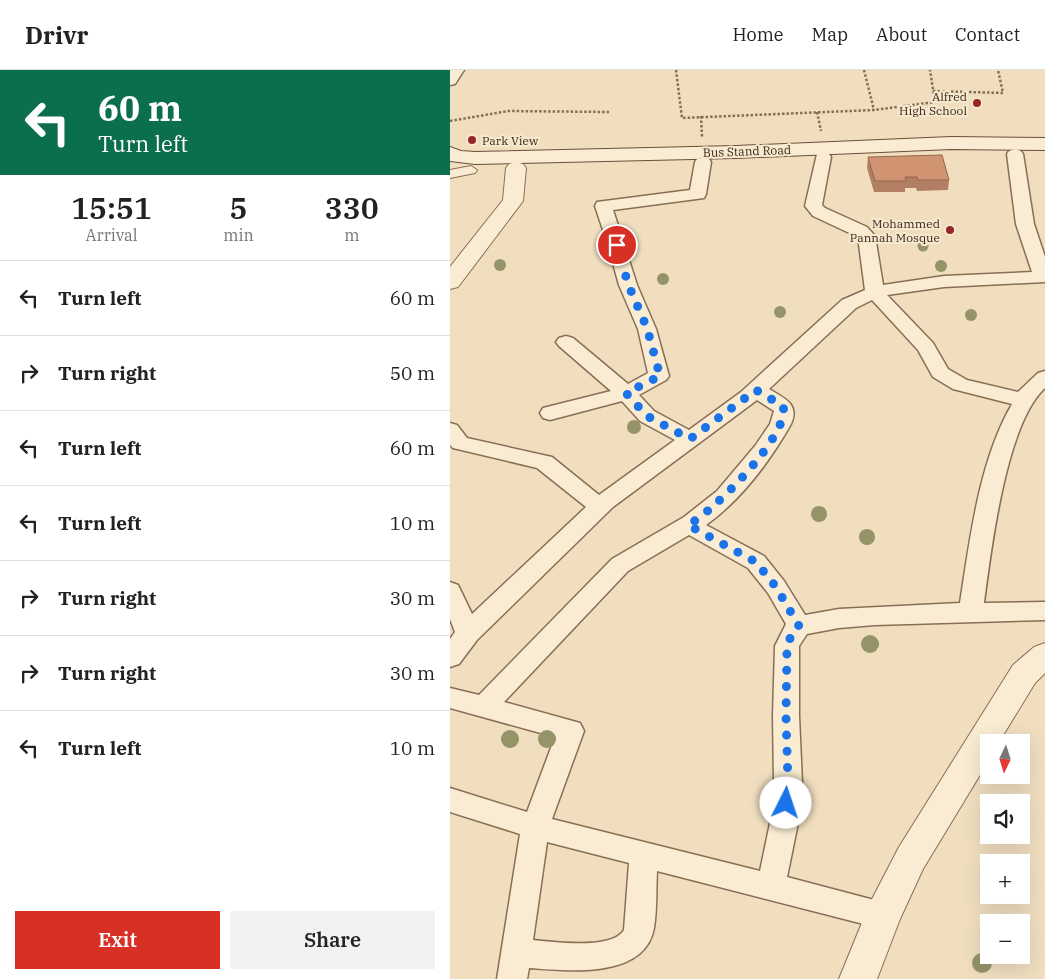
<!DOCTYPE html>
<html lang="en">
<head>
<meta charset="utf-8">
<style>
  :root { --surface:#fff; --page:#f2f2f2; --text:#222; --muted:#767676; --line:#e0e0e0; --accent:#d93025 }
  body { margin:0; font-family:"IBM Plex Serif",serif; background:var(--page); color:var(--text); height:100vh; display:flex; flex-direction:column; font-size:19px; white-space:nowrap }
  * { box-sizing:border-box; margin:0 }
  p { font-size:16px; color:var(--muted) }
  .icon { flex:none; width:28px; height:28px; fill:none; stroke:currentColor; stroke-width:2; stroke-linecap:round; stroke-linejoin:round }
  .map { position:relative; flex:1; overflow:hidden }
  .details { display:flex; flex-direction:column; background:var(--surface); width:450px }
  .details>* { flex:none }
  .hud { background:#0b6e4f; color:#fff; overflow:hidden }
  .needle { width:32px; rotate:184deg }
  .controls { position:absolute; left:530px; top:664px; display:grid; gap:10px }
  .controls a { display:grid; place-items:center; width:50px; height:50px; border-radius:0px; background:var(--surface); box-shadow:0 5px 20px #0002; font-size:25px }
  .pin { position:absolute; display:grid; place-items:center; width:42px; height:42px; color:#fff; margin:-21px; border:2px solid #fff; border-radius:50%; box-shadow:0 1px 5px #0007 }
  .me { position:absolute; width:55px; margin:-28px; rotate:4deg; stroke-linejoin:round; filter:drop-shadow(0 0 4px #0008) }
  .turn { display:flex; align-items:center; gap:18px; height:105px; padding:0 15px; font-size:22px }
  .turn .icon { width:65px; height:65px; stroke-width:2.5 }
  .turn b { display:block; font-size:35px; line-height:42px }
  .eta { display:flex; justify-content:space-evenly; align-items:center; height:85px; text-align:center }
  .eta b { font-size:30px; font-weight:600; line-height:35px }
  .primary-button { display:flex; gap:10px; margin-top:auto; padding:10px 15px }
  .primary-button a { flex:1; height:58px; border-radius:0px; background:var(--accent); color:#fff; font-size:20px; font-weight:600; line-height:58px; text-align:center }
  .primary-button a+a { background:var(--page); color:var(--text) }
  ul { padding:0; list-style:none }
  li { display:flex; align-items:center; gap:15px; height:75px; padding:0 15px; border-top:1px solid var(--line) }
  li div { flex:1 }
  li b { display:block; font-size:19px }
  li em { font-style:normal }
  header { display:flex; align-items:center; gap:30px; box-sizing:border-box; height:70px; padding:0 25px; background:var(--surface); border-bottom:1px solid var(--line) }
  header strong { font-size:24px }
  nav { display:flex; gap:28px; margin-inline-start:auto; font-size:18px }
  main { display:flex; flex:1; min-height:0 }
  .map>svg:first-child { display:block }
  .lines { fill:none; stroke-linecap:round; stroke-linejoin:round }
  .pedestrian-casing { stroke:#896e56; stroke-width:2 }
  .minor-casing { stroke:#896e56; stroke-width:3 }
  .tertiary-casing { stroke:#896e56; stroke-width:2 }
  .secondary-casing { stroke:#6a4f3a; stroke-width:2 }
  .path { stroke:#896e56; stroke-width:2.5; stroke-dasharray:2.5 2; stroke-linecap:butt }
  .pedestrian { fill:#faecd2; fill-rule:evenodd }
  .minor { fill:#faecd2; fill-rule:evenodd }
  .tertiary { fill:#faecd2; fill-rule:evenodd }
  .secondary { fill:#faecd2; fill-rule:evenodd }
  .tree { fill:#959368 }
  .wall { fill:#b37f63 }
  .building { fill:#d09473; stroke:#926850 }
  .route { stroke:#1a73e8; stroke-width:9; stroke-dasharray:0 16.2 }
  .poi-dot { fill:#9a242b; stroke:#f7e9ce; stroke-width:2 }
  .labels { text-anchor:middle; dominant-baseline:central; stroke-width:4; stroke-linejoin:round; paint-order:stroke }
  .far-poi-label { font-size:12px; fill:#38281c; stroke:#f7e9ce; text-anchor:end }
  .far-street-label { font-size:12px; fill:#38281c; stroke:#f7e9ce }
</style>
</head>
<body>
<header>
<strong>Drivr</strong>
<nav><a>Home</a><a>Map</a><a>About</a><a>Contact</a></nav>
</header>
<main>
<section class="details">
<div class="hud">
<div class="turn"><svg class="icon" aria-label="left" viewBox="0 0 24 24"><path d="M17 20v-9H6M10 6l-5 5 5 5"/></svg><div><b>60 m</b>Turn left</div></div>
</div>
<div class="eta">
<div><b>15:51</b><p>Arrival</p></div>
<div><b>5</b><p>min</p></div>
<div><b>330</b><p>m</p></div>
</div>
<ul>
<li><svg class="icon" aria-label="left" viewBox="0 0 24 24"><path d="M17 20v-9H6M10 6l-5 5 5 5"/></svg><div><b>Turn left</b></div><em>60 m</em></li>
<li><svg class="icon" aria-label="right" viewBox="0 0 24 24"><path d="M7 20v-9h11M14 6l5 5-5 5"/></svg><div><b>Turn right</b></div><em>50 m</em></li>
<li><svg class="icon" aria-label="left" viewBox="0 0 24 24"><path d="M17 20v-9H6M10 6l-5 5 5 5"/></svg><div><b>Turn left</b></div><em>60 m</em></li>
<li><svg class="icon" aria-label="left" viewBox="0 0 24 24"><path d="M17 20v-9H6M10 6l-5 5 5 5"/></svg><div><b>Turn left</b></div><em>10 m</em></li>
<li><svg class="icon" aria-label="right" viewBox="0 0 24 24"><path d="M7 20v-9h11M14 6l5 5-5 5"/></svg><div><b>Turn right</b></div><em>30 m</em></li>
<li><svg class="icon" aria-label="right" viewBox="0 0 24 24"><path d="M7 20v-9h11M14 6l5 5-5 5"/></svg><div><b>Turn right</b></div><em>30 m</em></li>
<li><svg class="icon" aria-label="left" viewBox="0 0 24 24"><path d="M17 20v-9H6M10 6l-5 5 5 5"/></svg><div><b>Turn left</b></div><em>10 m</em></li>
</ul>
<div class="primary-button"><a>Exit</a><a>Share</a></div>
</section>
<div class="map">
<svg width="595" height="909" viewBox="0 0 595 909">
  <rect width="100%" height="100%" fill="#f0debf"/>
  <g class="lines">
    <defs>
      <path id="pedestrian" d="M 21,96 L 27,100 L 25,103 L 0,108 L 0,100 Z"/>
      <g id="minor">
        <path d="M 0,0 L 14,0 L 5,14 L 0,15 Z"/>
        <path d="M 565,79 L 571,81 L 573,84 L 584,154 L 595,187 L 595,212 L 494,217 L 437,225 L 483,273 L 498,299 L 517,310 L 568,322 L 588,303 L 595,301 L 595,318 C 556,353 541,480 534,533 L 595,532 L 595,550 L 425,555 L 389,558 L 357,564 L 349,576 L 349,646 L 352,713 L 348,753 L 337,807 L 443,835 L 448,845 L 443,855 L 433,859 L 207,801 C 206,820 207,840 204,858 C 195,909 119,901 79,898 L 77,909 L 47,909 L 70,764 L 0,742 L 0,718 L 77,742 L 105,667 L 0,638 L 0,618 L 29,625 L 162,489 L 234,447 L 267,421 L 305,376 L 320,354 L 324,341 L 307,330 L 163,437 L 27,570 L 9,594 L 0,597 L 0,569 L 5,562 L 0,549 L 0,512 L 8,515 L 22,544 L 136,437 L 87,398 L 3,378 L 0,375 L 0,353 L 7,355 L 17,368 L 102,387 L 149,425 L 225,370 L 190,351 L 172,331 L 100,350 L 93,348 L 90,343 L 93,338 L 161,321 L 109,276 L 106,272 L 109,268 L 116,266 L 123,268 L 178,314 L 198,303 L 188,259 L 169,215 L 158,175 L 145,136 L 147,132 L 240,120 L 245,92 L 247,89 L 259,89 L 261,92 L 256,124 L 254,128 L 163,140 L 187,215 L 206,259 L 219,306 L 216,310 L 189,325 L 204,341 L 239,360 L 291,322 L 392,230 L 415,220 L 408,167 L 363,146 L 355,136 L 367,84 L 379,84 L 381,87 L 372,135 L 375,138 L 417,157 L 425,166 L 433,215 L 494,206 L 582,202 L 566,154 L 557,84 L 559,81 ZM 422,230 L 468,280 L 483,307 L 503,319 L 562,334 C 529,391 520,469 510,533 L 389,539 L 355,545 L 334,511 L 314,486 L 256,455 C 291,430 320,391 341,354 C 350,334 334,328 319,319 L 406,238 ZM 239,465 L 298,498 L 318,523 L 336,554 L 325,576 L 323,646 L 324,713 L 320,753 L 310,801 L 102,749 L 134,661 L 130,653 L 54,632 L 178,501 ZM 97,772 L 179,793 L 174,860 C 162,880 105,872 83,870 Z"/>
      </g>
      <g id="tertiary">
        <path d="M 66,92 L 73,94 L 76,98 L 73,131 L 8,217 L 0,219 L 0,197 L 53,130 L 56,98 L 59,94 Z"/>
        <path d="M 595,573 L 595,603 L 585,613 L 549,672 L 539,672 L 539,690 L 473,799 L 450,849 L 427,909 L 389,909 L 420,833 L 449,777 L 563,595 L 584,577 Z"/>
      </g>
      <path id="secondary" d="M 501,67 L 595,68 L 595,80 L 501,79 L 286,88 L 25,94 L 0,91 L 0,77 L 11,81 L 25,82 L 286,76 Z"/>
    </defs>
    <use href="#pedestrian" class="pedestrian-casing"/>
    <use href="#minor" class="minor-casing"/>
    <use href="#tertiary" class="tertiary-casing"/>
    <use href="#secondary" class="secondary-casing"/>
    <g class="path">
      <path d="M 226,0 L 232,48 L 424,40 L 485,32 L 480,0"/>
      <path d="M 414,0 L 424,40"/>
      <path d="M 483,21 L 553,23 L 548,0"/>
      <path d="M 367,42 L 371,61"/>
      <path d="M 251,46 L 252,67"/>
      <path d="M 0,51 L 58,41 L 159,42"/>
    </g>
    <use href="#pedestrian" class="pedestrian"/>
    <use href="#minor" class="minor"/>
    <use href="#tertiary" class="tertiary"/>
    <use href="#secondary" class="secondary"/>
  </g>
  <g class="tree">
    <circle cx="473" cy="176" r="5.5"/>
    <circle cx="50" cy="195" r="6"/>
    <circle cx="491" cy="196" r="6"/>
    <circle cx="213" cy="209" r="6"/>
    <circle cx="330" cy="242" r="6"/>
    <circle cx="521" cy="245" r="6"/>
    <circle cx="184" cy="357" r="7"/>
    <circle cx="369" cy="444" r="8"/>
    <circle cx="417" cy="467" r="8"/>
    <circle cx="420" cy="574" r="9"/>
    <circle cx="60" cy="669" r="9"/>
    <circle cx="97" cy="669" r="9"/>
    <circle cx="532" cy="893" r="10"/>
  </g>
  <path class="wall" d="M 418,87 L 499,110 L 498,120 L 467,121 L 466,118 L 455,118 L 455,122 L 424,122 L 417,98 Z"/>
  <path class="building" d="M 492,85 L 499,110 L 468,110 L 467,107 L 455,107 L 456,111 L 425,111 L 418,87 Z"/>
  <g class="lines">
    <path class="route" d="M 167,175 L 178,214 L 197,258 L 210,306 L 176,323 L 197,346 L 240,369 L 306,320 L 333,336 C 341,364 263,442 238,455 L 306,492 L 326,517 L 349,556 L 341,566 L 337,576 L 336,646 L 338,713 L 336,733"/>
  </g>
  <g class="poi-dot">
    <circle cx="527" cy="33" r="5"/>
    <circle cx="22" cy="70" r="5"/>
    <circle cx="500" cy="160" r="5"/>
  </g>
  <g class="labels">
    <g class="far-poi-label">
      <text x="517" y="26">Alfred<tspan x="517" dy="14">High School</tspan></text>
      <text x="32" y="70" text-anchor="start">Park View</text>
      <text x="490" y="153">Mohammed<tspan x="490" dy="14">Pannah Mosque</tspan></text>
    </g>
    <g class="far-street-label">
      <text transform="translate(297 81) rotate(-2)">Bus Stand Road</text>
    </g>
  </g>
</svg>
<div class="controls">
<a><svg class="needle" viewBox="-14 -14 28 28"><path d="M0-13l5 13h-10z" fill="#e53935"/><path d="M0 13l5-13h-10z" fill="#767676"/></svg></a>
<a><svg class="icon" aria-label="sound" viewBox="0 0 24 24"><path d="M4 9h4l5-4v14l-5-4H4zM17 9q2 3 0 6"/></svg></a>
<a>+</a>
<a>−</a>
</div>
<div class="pin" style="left:167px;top:175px;background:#d93025"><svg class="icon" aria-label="arrive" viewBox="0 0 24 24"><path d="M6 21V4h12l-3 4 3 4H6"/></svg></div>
<svg class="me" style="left:336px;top:733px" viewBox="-20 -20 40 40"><circle r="19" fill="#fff"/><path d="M0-13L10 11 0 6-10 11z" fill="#1a73e8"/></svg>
</div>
</main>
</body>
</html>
